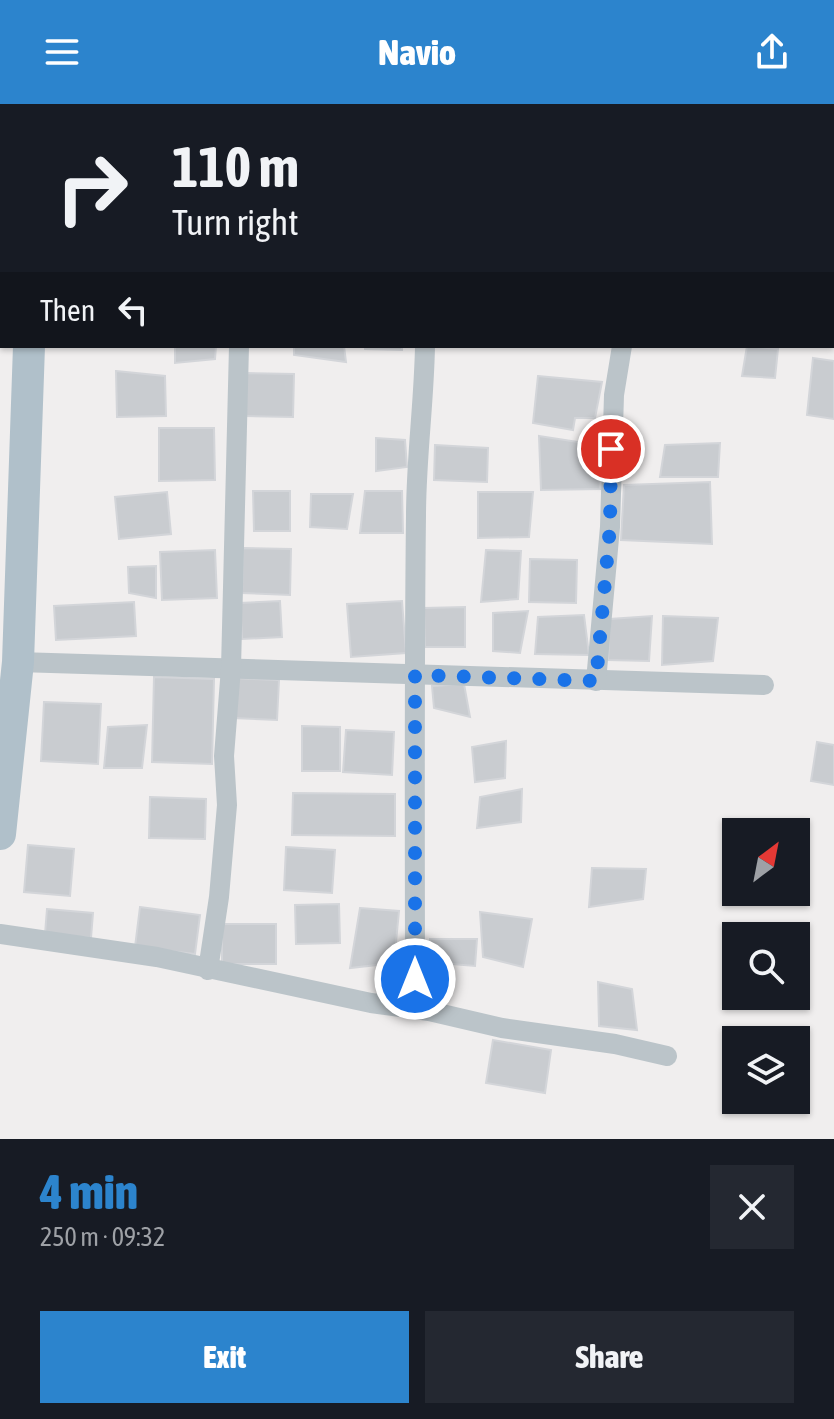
<!DOCTYPE html>
<html lang="en">
<head>
<meta charset="utf-8">
<style>
  :root { --surface:#171b24; --page:#242831; --text:#f1f3f6; --muted:#9ea1a6; --accent:#2c84cd }
  body { margin:0; font-family:"Asap Condensed",sans-serif; background:var(--page); color:var(--text); height:100vh; display:flex; flex-direction:column; font-size:30px; white-space:nowrap }
  * { box-sizing:border-box; margin:0 }
  p { font-size:26px; color:var(--muted) }
  .icon { flex:none; width:44px; height:44px; fill:none; stroke:currentColor; stroke-width:2; stroke-linecap:round; stroke-linejoin:round }
  .map { position:relative; height:1035px; overflow:hidden }
  .details { display:flex; flex-direction:column; background:var(--surface); flex:1 }
  .details>* { flex:none }
  .banner { position:absolute; left:0px; top:0px; width:834px; height:244px; box-shadow:0 2px 6px #0004; background:#171b24; color:var(--text); overflow:hidden }
  .needle { width:52px; rotate:32deg }
  .controls { position:absolute; left:722px; top:714px; display:grid; gap:16px }
  .controls a { display:grid; place-items:center; width:88px; height:88px; border-radius:0px; background:var(--surface); box-shadow:0 2px 6px #0004; font-size:40px }
  .pin { position:absolute; display:grid; place-items:center; width:68px; height:68px; color:#fff; margin:-34px; border:4px solid #fff; border-radius:50%; box-shadow:0 2px 8px #0007 }
  .me { position:absolute; width:88px; margin:-44px; rotate:0deg; stroke-linejoin:round; filter:drop-shadow(0 0 6px #0008) }
  .turn { display:flex; align-items:center; gap:28px; height:168px; padding:0 40px; font-size:36px }
  .turn .icon { width:104px; height:104px; stroke-width:2.5 }
  .turn b { display:block; font-size:56px; line-height:68px }
  .then { display:flex; align-items:center; height:76px; padding:0 40px; background:#0003; gap:16px; font-size:30px }
  .round { display:grid; place-items:center; flex:none; width:84px; height:84px; border-radius:0px; background:var(--page) }
  .headline { display:flex; align-items:center; justify-content:space-between; height:136px; padding:0 40px }
  h1 { font-size:48px; font-weight:800; line-height:60px; color:var(--accent) }
  .cta { display:flex; gap:16px; margin-top:auto; padding:16px 40px }
  .cta a { flex:1; height:92px; border-radius:0px; background:var(--accent); color:#fff; font-size:32px; font-weight:800; line-height:92px; text-align:center }
  .cta a+a { background:var(--page); color:var(--text) }
  header { display:flex; justify-content:space-between; align-items:center; height:104px; padding:0 40px; background:var(--accent); color:#fff; font-size:36px; font-weight:800 }
  .map>svg:first-child { display:block }
  .building { fill:#c9ccd0; stroke:#d3d5d9; stroke-width:2 }
  .lines { fill:none; stroke-linecap:round; stroke-linejoin:round }
  .street { stroke:#bbc4c9; stroke-width:20 }
  .secondary { stroke:#bcc7ce; stroke-width:28 }
  .primary { stroke:#b0c0ca; stroke-width:32 }
  .route { stroke:#1a73e8; stroke-width:14; stroke-dasharray:0 25.2 }
</style>
</head>
<body>
<header><svg class="icon" aria-label="menu" viewBox="0 0 24 24"><path d="M4 6h16M4 12h16M4 18h16"/></svg>Navio<svg class="icon" aria-label="share" viewBox="0 0 24 24"><path d="M12 15V3M7 8l5-5 5 5M5 13v7h14v-7"/></svg></header>
<div class="map">
<svg width="834" height="1035" viewBox="0 0 834 1035">
  <rect width="100%" height="100%" fill="#f0eeee"/>
  <g class="building">
    <path d="M 247,0 L 290,0 L 291,2 L 247,2 Z"/>
    <rect x="0" y="123" width="2" height="78"/>
    <path d="M 833,129 L 834,183 L 832,183 L 832,136 Z"/>
    <path d="M 175,242 L 216,242 L 215,255 L 175,259 Z"/>
    <path d="M 294,242 L 344,242 L 346,258 L 294,251 Z"/>
    <path d="M 365,242 L 402,242 L 402,246 L 365,245 Z"/>
    <path d="M 747,242 L 778,245 L 775,274 L 742,272 Z"/>
    <path d="M 813,254 L 834,257 L 834,315 L 807,311 Z"/>
    <path d="M 116,267 L 165,272 L 166,312 L 117,313 Z"/>
    <path d="M 246,269 L 294,270 L 293,313 L 246,312 Z"/>
    <path d="M 538,272 L 602,278 L 595,314 L 575,314 L 573,326 L 533,319 Z"/>
    <path d="M 159,324 L 214,324 L 215,376 L 159,377 Z"/>
    <path d="M 539,332 L 598,341 L 600,385 L 541,386 Z"/>
    <path d="M 376,334 L 405,336 L 407,363 L 376,367 Z"/>
    <path d="M 720,339 L 718,373 L 660,373 L 665,341 Z"/>
    <path d="M 435,341 L 488,344 L 487,378 L 434,376 Z"/>
    <path d="M 710,378 L 712,440 L 621,436 L 624,381 Z"/>
    <path d="M 253,387 L 290,387 L 290,427 L 254,427 Z"/>
    <path d="M 365,387 L 402,387 L 403,429 L 360,429 Z"/>
    <path d="M 167,388 L 171,430 L 119,435 L 115,393 Z"/>
    <path d="M 478,388 L 533,388 L 529,433 L 478,434 Z"/>
    <path d="M 311,390 L 353,390 L 347,425 L 310,423 Z"/>
    <path d="M 243,444 L 291,445 L 290,491 L 242,489 Z"/>
    <path d="M 215,446 L 217,494 L 162,496 L 160,448 Z"/>
    <path d="M 486,446 L 521,447 L 518,495 L 481,498 Z"/>
    <path d="M 530,455 L 577,456 L 576,499 L 529,498 Z"/>
    <path d="M 156,462 L 156,494 L 129,489 L 128,463 Z"/>
    <path d="M 280,497 L 282,533 L 242,535 L 240,499 Z"/>
    <path d="M 402,497 L 406,549 L 351,553 L 347,500 Z"/>
    <path d="M 134,498 L 136,532 L 56,536 L 54,502 Z"/>
    <path d="M 465,503 L 465,543 L 425,543 L 424,504 Z"/>
    <path d="M 528,507 L 520,549 L 493,547 L 493,509 Z"/>
    <path d="M 584,511 L 589,551 L 535,550 L 538,513 Z"/>
    <path d="M 652,512 L 649,557 L 608,556 L 610,515 Z"/>
    <path d="M 663,512 L 718,514 L 713,557 L 662,561 Z"/>
    <path d="M 154,573 L 214,575 L 212,660 L 152,658 Z"/>
    <path d="M 234,574 L 279,576 L 277,616 L 233,614 Z"/>
    <path d="M 464,580 L 470,613 L 434,604 L 432,582 Z"/>
    <path d="M 44,598 L 101,600 L 98,660 L 41,657 Z"/>
    <path d="M 147,621 L 142,664 L 104,664 L 108,623 Z"/>
    <path d="M 302,622 L 340,623 L 340,667 L 302,667 Z"/>
    <path d="M 346,626 L 394,628 L 392,671 L 343,668 Z"/>
    <path d="M 506,637 L 505,674 L 475,678 L 472,643 Z"/>
    <path d="M 817,638 L 834,641 L 834,681 L 811,677 Z"/>
    <path d="M 522,685 L 521,718 L 477,724 L 480,693 Z"/>
    <path d="M 293,689 L 395,690 L 395,732 L 292,731 Z"/>
    <path d="M 150,693 L 206,695 L 205,735 L 149,734 Z"/>
    <path d="M 28,741 L 74,745 L 70,792 L 24,788 Z"/>
    <path d="M 286,743 L 335,746 L 332,789 L 284,786 Z"/>
    <path d="M 592,764 L 646,765 L 643,795 L 589,803 Z"/>
    <path d="M 339,800 L 340,839 L 296,840 L 295,801 Z"/>
    <path d="M 140,803 L 200,811 L 195,850 L 135,843 Z"/>
    <path d="M 360,804 L 399,807 L 394,859 L 350,864 Z"/>
    <path d="M 47,805 L 93,809 L 91,834 L 45,830 Z"/>
    <path d="M 480,808 L 532,815 L 523,863 L 483,853 Z"/>
    <rect x="222" y="820" width="54" height="40"/>
    <path d="M 430,835 L 477,835 L 475,862 L 428,858 Z"/>
    <path d="M 598,878 L 632,885 L 637,926 L 599,922 Z"/>
    <path d="M 493,936 L 551,946 L 545,989 L 486,979 Z"/>
  </g>
  <g class="lines">
    <g class="street">
      <path d="M 18,558 L 764,581"/>
      <path d="M 596,577 L 610,423 L 614,291 L 622,242"/>
      <path d="M 0,830 L 157,853 L 371,899 L 429,907 L 502,924 L 615,940 L 667,952"/>
      <path d="M 208,866 L 219,793 L 227,701 L 224,652 L 231,564 L 239,242"/>
      <path d="M 415,905 C 415,741 414,576 416,412 C 416,355 424,299 425,242"/>
    </g>
    <path class="secondary" d="M 0,80 L 2,79"/>
    <g class="primary">
      <path d="M 39,2 L 39,0"/>
      <path d="M 0,730 L 18,558 L 29,242"/>
    </g>
  </g>
  <g class="lines">
    <path class="route" d="M 415,875 L 415,571 L 596,577 L 610,423 L 611,345"/>
  </g>
</svg>
<div class="controls">
<a><svg class="needle" viewBox="-14 -14 28 28"><path d="M0-13l5 13h-10z" fill="#e53935"/><path d="M0 13l5-13h-10z" fill="#9ea1a6"/></svg></a>
<a><svg class="icon" aria-label="search" viewBox="0 0 24 24"><circle cx="10" cy="10" r="6"/><path d="M15 15l6 6"/></svg></a>
<a><svg class="icon" aria-label="layers" viewBox="0 0 24 24"><path d="M12 4l9 5-9 5-9-5zM3 14l9 5 9-5"/></svg></a>
</div>
<div class="pin" style="left:611px;top:345px;background:#d93025"><svg class="icon" aria-label="arrive" viewBox="0 0 24 24"><path d="M6 21V4h12l-3 4 3 4H6"/></svg></div>
<svg class="me" style="left:415px;top:875px" viewBox="-20 -20 40 40"><circle r="17" fill="#1a73e8" stroke="#fff" stroke-width="3"/><path d="M0-11L8 9 0 5-8 9z" fill="#fff"/></svg>
<div class="banner">
<div class="turn"><svg class="icon" aria-label="right" viewBox="0 0 24 24"><path d="M7 20v-9h11M14 6l5 5-5 5"/></svg><div><b>110 m</b>Turn right</div></div>
<div class="then">Then<svg class="icon" aria-label="left" viewBox="0 0 24 24"><path d="M17 20v-9H6M10 6l-5 5 5 5"/></svg></div>
</div>
</div>
<section class="details">
<div class="headline"><div><h1>4 min</h1><p>250 m · 09:32</p></div><a class="round"><svg class="icon" aria-label="close" viewBox="0 0 24 24"><path d="M6 6l12 12M18 6L6 18"/></svg></a></div>
<div class="cta"><a>Exit</a><a>Share</a></div>
</section>
</body>
</html>
